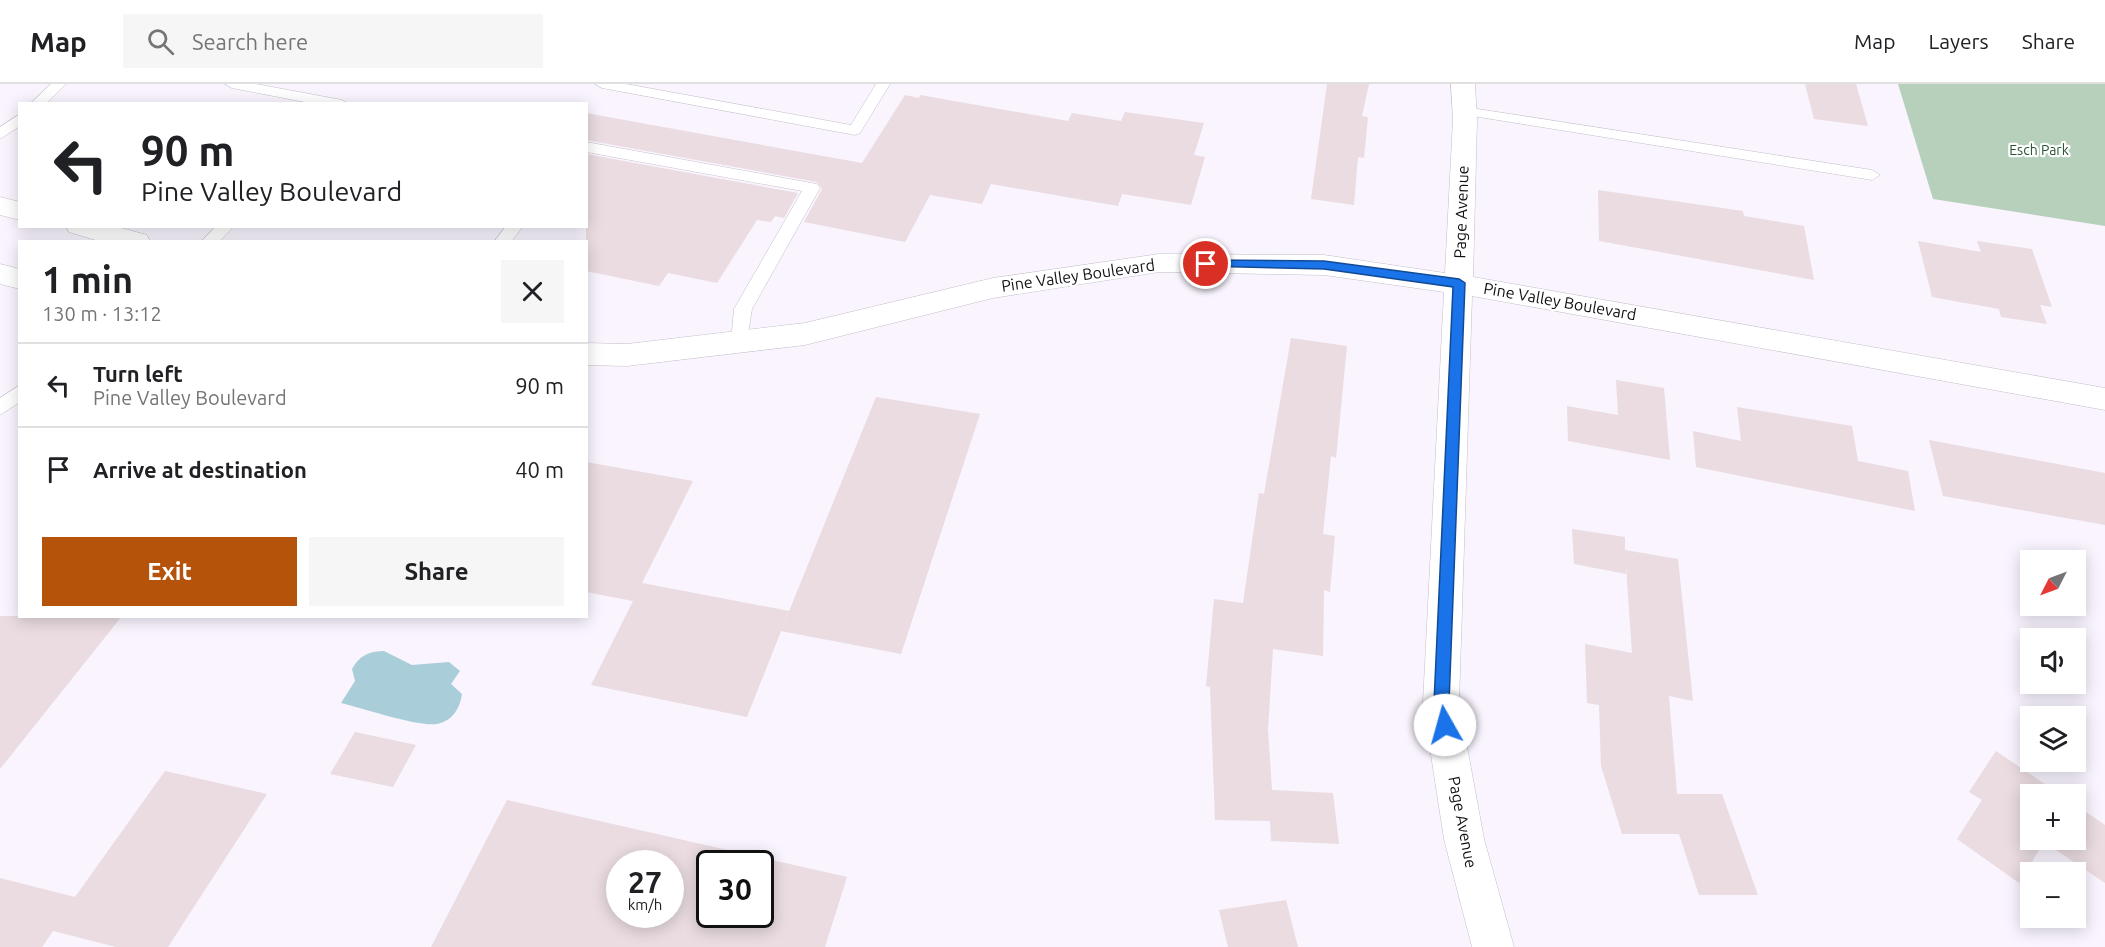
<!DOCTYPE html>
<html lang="en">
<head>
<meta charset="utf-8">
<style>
  :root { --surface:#fff; --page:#f6f6f6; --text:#202124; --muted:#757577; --line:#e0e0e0; --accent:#b45309 }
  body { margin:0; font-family:Ubuntu,sans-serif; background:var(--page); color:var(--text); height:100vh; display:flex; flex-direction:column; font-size:22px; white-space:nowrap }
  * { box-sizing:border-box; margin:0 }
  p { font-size:20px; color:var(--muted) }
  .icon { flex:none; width:33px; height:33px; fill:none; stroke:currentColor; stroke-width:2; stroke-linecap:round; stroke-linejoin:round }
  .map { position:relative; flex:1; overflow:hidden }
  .panel { position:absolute; left:18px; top:156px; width:570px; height:378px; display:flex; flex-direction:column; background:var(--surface); border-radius:0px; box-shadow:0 3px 15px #0003 }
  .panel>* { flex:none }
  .hud { position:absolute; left:18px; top:18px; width:570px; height:126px; border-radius:0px; box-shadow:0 3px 15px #0003; background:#fff; color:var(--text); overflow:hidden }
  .needle { width:39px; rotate:228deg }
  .tools { position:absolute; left:2020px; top:466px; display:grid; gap:12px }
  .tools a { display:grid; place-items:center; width:66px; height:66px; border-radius:0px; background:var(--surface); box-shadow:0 3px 15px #0003; font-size:30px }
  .speed { position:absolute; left:606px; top:766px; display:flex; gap:12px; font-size:30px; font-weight:700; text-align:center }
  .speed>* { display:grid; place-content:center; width:78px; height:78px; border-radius:50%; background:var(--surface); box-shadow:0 3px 15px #0003; line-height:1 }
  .speed small { font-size:15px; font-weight:400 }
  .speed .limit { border:3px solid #111; border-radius:9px; background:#fff; color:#111 }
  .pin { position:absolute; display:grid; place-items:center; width:51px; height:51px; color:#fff; margin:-26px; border:3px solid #fff; border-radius:50%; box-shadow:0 2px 6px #0007 }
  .me { position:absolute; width:66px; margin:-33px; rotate:353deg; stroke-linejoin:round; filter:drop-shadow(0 0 4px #0008) }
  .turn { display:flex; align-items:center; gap:21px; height:126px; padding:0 24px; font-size:27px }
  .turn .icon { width:78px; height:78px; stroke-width:2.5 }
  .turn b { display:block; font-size:42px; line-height:51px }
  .round { display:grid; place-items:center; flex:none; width:63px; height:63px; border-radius:0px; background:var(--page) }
  .headline { display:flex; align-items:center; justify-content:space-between; height:102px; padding:0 24px }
  h1 { font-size:36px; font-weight:600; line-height:45px }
  .action { display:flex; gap:12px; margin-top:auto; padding:12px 24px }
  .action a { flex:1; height:69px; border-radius:0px; background:var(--accent); color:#fff; font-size:24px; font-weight:600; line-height:69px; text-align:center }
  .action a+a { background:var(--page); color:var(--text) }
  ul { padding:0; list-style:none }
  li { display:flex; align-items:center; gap:18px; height:84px; padding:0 24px; border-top:2px solid var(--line) }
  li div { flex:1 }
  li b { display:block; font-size:22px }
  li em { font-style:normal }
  header { display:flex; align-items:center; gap:36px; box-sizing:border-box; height:84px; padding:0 30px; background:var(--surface); border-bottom:2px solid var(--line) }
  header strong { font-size:28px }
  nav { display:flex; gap:33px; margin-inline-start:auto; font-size:21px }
  .search { width:420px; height:54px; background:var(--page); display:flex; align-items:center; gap:15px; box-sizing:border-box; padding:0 21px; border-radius:0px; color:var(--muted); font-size:22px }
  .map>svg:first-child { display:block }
  .green { fill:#b7d0bb }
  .water { fill:#a9ced9 }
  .building { fill:#eadce0; fill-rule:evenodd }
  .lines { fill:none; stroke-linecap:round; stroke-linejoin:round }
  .service-casing { stroke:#c3bec9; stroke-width:1 }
  .minor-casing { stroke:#c3bec9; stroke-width:1 }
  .service { fill:#fff; fill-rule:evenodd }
  .minor { fill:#fff; fill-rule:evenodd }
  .route { fill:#1a73e8; stroke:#114b97; stroke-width:1.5 }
  .labels { text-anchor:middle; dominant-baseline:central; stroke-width:4.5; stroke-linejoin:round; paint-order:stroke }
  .far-park-label { font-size:14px; fill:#295332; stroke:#fff }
  .street-label { font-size:16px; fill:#121014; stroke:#fff }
</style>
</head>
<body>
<header>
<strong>Map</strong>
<div class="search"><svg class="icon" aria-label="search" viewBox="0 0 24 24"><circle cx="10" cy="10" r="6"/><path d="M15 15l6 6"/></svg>Search here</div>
<nav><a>Map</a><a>Layers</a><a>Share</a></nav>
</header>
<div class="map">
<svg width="2105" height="863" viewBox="0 0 2105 863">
  <rect width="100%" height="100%" fill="#f9f4fe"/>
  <path class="green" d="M 1898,0 L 2105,0 L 2105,142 L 1933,115 Z"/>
  <path class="water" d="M 384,567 L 412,581 L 449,578 L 460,587 L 451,600 L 462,610 C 460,625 452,637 437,640 C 418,643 362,624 341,619 L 355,597 L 352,585 C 359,572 369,567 384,567 Z"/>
  <g class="building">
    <path d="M 1327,0 L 1369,0 L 1362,32 L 1368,33 L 1364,74 L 1358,73 L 1354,121 L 1311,115 Z"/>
    <path d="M 1805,0 L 1856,0 L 1868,42 L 1814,35 Z"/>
    <path d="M 905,11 L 919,14 L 920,11 L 1068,37 L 1072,29 L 1121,37 L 1125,28 L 1204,39 L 1194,71 L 1205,73 L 1191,121 L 1122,110 L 1118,122 L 991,100 L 982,120 L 930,111 L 905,158 L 804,138 L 822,105 L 817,98 L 586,56 L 586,29 L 862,79 Z"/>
    <path d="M 586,70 L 798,109 L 784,134 L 775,132 L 771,138 L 757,136 L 717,199 L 668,189 L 659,202 L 586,187 Z"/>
    <path d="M 1598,106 L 1743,127 L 1744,132 L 1804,142 L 1814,196 L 1599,157 Z"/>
    <path d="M 1918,157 L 1981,168 L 1977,157 L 2032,165 L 2052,223 L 2040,221 L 2047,240 L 2001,233 L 1999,225 L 1932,213 Z"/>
    <path d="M 1291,254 L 1347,262 L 1336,374 L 1331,372 L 1323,450 L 1335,452 L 1330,508 L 1324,506 L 1323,572 L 1273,565 L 1268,645 L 1272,706 L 1333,709 L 1339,760 L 1271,757 L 1270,737 L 1215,736 L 1210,603 L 1206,602 L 1214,515 L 1243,519 L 1259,409 L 1264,410 Z"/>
    <path d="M 1616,296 L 1664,304 L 1670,376 L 1568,357 L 1567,322 L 1618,331 Z"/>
    <path d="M 876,313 L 980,330 L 901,570 L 781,547 Z"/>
    <path d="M 1737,323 L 1852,342 L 1858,377 L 1908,387 L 1915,427 L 1696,383 L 1693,347 L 1741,357 Z"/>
    <path d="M 1929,356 L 2105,389 L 2105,441 L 1943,412 Z"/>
    <path d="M 586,378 L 693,397 L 642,499 L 789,527 L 747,633 L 591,601 L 633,517 L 586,508 Z"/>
    <path d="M 1572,445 L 1625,453 L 1625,466 L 1678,475 L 1693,617 L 1669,612 L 1677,710 L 1722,710 L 1758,811 L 1699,811 L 1679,750 L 1622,750 L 1601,682 L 1599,621 L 1587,619 L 1585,560 L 1632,569 L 1626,482 L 1626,490 L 1574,480 Z"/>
    <path d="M 0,532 L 122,532 L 0,685 Z"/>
    <path d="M 355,648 L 416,661 L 393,703 L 330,690 Z"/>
    <path d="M 1996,667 L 2061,711 L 2031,711 L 2031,756 L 2076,756 L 2076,721 L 2105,741 L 2105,799 L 2044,758 L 2019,799 L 1957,755 L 1982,716 L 1969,708 Z"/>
    <path d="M 165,687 L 267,710 L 168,863 L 116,863 L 53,847 L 42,863 L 0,863 L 0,794 L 75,813 Z"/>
    <path d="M 507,716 L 847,793 L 825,863 L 431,863 ZM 620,780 L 670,780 L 670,831 L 620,831 ZM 710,780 L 760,780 L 760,831 L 710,831 Z"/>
    <path d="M 1286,816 L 1298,863 L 1228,863 L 1219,826 Z"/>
  </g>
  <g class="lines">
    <defs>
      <g id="service">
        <path d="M 51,0 L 66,0 L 46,20 L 30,20 Z"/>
        <path d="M 225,0 L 256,0 L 342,16 L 349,20 L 315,20 L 232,4 Z"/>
        <path d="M 595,0 L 626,0 L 851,41 L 876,0 L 890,0 L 860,49 L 855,51 L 602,4 Z"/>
        <path d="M 1465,23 L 1872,86 L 1880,91 L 1872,96 L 1460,30 L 1458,27 Z"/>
        <path d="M 20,30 L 20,42 L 0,55 L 0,43 Z"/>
        <path d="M 586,58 L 817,100 L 820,104 L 752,225 L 746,262 L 734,262 L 731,258 L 734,225 L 802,107 L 586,68 Z"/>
        <path d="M 216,142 L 234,142 L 219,158 L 201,158 Z"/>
        <path d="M 506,142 L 523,142 L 511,158 L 494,158 Z"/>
        <path d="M 20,301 L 20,318 L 0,331 L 0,314 Z"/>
      </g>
      <g id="minor">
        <path d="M 1451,0 L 1475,0 L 1477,36 L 1473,193 L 2105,304 L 2105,326 L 1472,212 L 1459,619 L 1484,755 L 1514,863 L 1472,863 L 1444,755 L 1423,619 L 1444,208 L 1324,191 L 1159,188 L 993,214 L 805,261 L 627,282 L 586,281 L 586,259 L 627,260 L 805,239 L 993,194 L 1159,170 L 1324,171 L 1445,189 L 1453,36 Z"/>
        <path d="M 0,113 L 20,118 L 20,136 L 0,131 Z"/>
        <path d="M 66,142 L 114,142 L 147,151 L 150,158 L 102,158 L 69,148 Z"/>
        <path d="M 0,180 L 20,185 L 20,205 L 0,200 Z"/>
      </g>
    </defs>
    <use href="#service" class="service-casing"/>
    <use href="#minor" class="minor-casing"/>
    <use href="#service" class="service"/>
    <use href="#minor" class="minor"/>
  </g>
  <path class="route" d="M 1206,176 L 1324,177 L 1459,195 L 1465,199 L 1449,619 L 1453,641 L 1451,646 L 1440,646 L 1434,619 L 1453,203 L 1324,185 L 1202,182 L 1202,177 Z"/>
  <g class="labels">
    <g class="far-park-label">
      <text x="2039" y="66">Esch Park</text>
    </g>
    <g class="street-label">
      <text transform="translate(1461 128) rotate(-88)">Page Avenue</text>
      <text transform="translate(1078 191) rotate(-8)">Pine Valley Boulevard</text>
      <text transform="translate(1560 217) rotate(10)">Pine Valley Boulevard</text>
      <text transform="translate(1463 738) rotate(79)">Page Avenue</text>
    </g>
  </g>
</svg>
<div class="tools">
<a><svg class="needle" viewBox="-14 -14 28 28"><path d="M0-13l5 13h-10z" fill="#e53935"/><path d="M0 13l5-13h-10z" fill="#757577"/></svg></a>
<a><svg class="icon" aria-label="sound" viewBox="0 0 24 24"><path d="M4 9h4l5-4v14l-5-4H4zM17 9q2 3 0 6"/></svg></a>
<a><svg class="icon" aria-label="layers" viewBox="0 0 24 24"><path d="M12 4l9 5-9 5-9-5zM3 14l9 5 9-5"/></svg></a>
<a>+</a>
<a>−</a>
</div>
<div class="speed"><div>27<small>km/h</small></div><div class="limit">30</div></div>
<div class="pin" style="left:1206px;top:180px;background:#d93025"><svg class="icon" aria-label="arrive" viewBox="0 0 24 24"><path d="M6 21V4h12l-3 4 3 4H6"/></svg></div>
<svg class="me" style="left:1445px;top:641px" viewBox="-20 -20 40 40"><circle r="19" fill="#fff"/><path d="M0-13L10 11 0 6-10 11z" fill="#1a73e8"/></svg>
<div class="hud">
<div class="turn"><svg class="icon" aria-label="left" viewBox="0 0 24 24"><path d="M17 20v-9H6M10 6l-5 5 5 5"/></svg><div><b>90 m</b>Pine Valley Boulevard</div></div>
</div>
<section class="panel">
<div class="headline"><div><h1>1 min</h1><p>130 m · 13:12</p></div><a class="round"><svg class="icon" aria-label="close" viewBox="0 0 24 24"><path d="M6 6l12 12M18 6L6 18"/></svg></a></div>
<ul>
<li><svg class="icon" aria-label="left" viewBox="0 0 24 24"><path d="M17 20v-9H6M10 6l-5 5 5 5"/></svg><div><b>Turn left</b><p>Pine Valley Boulevard</p></div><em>90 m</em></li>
<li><svg class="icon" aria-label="arrive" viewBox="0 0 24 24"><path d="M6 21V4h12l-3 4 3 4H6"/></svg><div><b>Arrive at destination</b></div><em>40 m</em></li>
</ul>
<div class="action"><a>Exit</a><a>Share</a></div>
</section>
</div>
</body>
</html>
